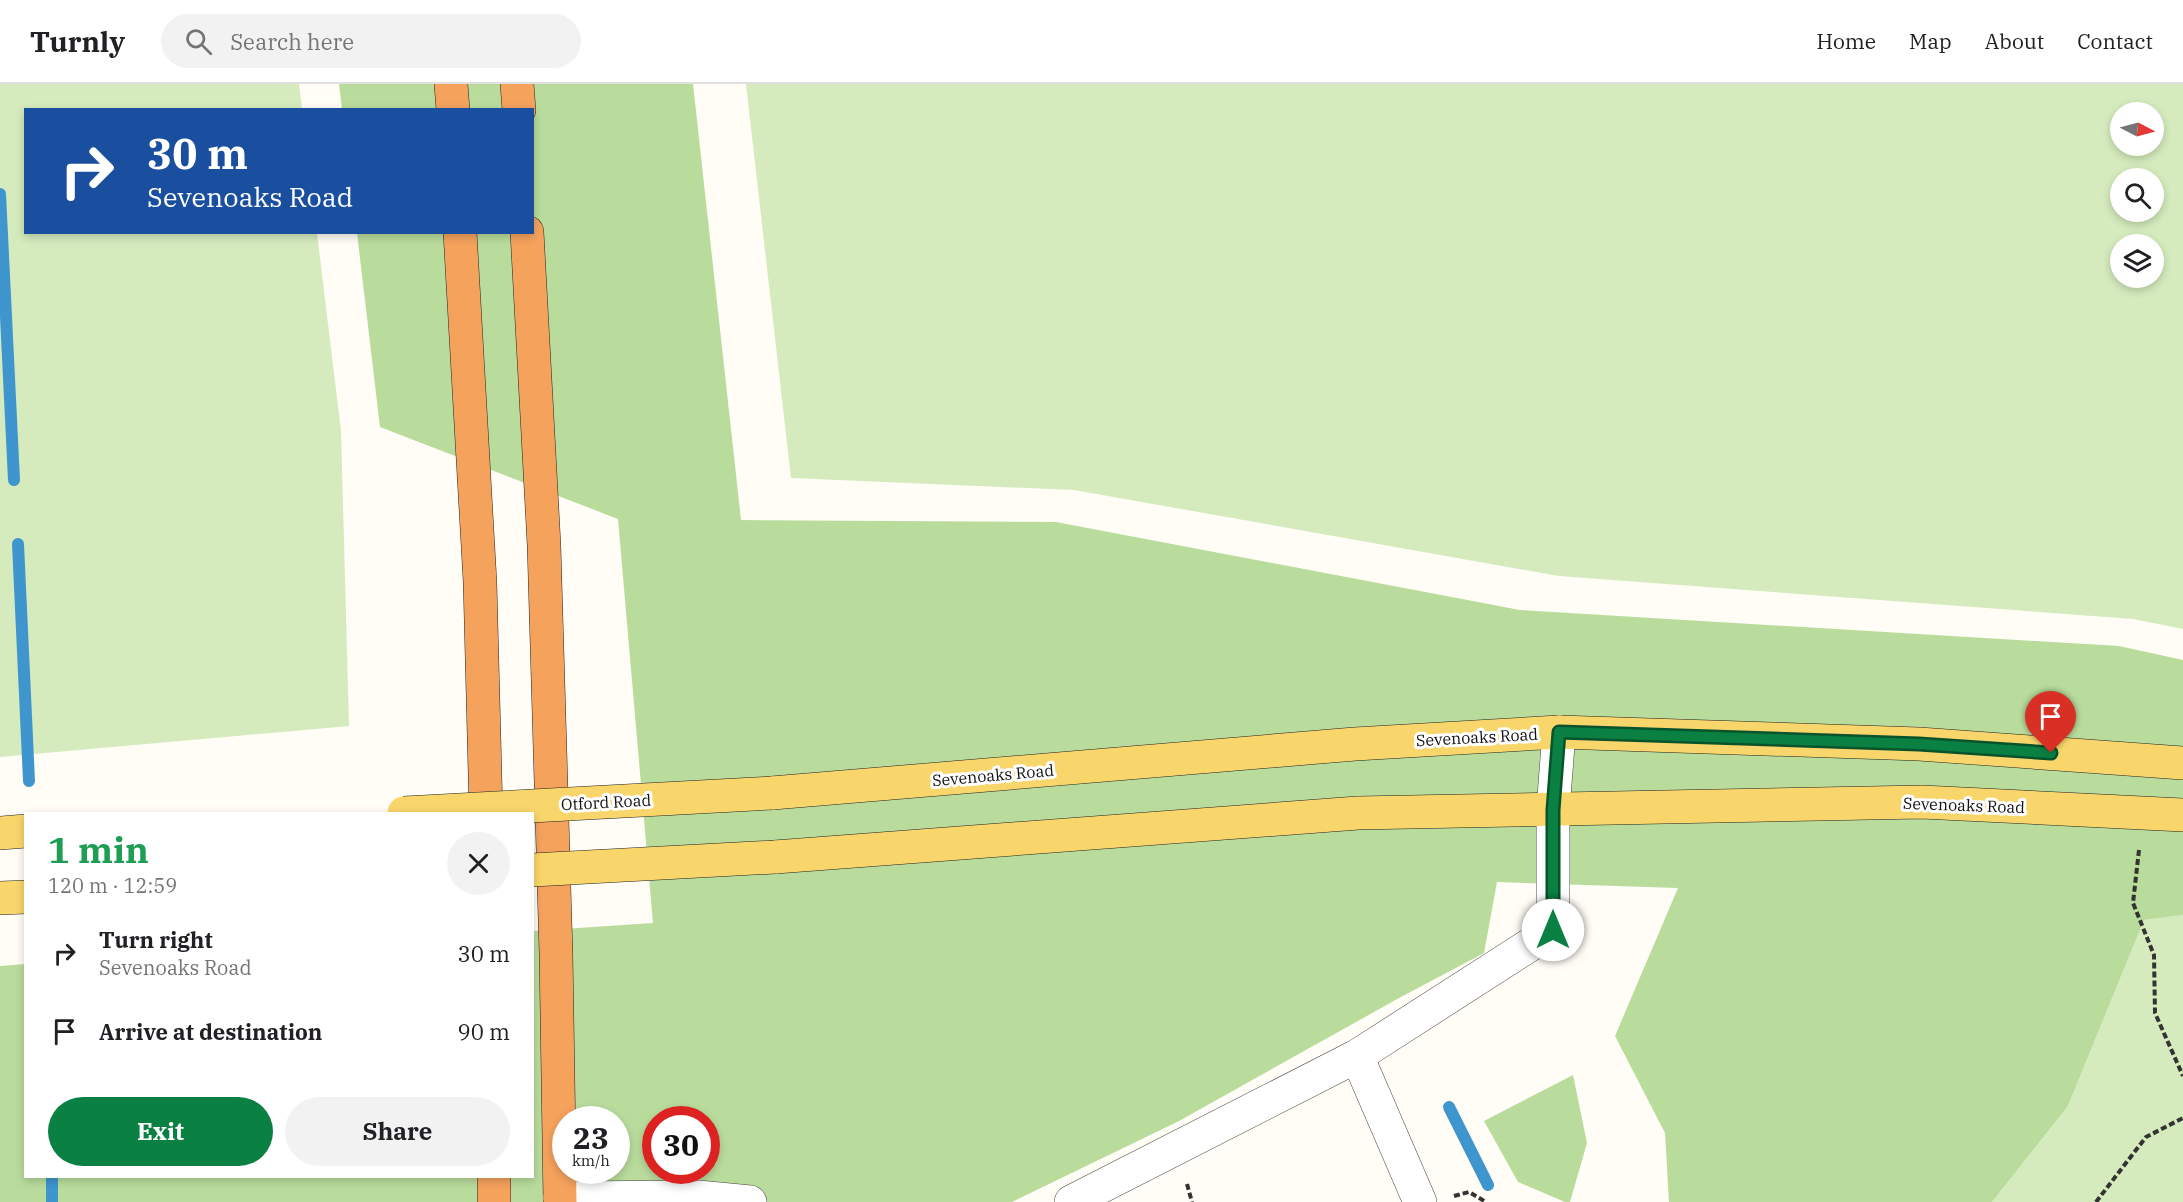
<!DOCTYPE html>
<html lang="en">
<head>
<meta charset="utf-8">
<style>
  :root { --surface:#fff; --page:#f2f2f2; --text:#202124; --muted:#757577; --line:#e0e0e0; --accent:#0b8043 }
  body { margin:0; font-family:"IBM Plex Serif",serif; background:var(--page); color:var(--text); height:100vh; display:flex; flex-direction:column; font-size:22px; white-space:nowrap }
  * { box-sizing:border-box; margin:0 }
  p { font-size:20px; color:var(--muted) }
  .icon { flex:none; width:33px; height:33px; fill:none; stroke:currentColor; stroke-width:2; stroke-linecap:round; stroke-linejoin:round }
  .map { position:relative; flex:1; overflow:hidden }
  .panel { position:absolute; left:24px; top:728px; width:510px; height:366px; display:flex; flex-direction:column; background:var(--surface); border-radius:0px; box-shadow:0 3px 9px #0003 }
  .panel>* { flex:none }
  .guide { position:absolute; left:24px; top:24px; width:510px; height:126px; border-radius:0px; box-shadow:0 3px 9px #0003; background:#1a4fa0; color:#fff; overflow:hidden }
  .needle { width:39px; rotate:96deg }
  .fabs { position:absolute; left:2110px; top:18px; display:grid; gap:12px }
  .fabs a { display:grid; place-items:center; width:54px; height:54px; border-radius:50%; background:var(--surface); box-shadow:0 3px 9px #0003; font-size:30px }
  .speed { position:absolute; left:552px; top:1022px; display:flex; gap:12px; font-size:30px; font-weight:700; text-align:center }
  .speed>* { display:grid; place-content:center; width:78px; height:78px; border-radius:50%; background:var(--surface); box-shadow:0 3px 9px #0003; line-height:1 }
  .speed small { font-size:15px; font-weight:400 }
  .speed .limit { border:9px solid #d22; background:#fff; color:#111 }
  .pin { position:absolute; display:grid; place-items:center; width:51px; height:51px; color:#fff; margin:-62px -26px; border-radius:50% 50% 50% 0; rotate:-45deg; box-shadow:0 0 6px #0007 }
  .pin .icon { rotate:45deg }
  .me { position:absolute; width:66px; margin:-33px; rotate:0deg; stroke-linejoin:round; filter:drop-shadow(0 0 4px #0008) }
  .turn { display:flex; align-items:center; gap:21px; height:126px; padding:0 24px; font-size:27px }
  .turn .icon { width:78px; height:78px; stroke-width:2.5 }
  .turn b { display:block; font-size:42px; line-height:51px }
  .round { display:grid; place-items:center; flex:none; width:63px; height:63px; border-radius:32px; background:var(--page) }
  .overview { display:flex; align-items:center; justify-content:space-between; height:102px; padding:0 24px }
  h1 { font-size:36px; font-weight:700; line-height:45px; color:#1e9e55 }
  .primary-button { display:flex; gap:12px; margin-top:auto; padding:12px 24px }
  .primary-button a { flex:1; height:69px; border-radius:36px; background:var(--accent); color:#fff; font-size:24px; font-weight:700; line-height:69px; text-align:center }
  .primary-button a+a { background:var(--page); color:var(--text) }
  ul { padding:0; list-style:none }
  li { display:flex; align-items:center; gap:18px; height:78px; padding:0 24px }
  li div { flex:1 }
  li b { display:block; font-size:22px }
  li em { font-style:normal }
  header { display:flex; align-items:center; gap:36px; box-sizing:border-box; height:84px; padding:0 30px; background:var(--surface); border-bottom:2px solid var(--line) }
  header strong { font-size:28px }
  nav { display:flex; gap:33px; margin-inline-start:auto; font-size:21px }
  .search { width:420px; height:54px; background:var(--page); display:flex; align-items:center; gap:15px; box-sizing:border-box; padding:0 21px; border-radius:33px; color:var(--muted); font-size:22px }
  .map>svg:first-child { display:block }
  .green { fill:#d5ebbd; fill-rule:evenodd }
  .forest { fill:#b9dc9c; fill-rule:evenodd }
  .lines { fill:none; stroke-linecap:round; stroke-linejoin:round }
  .stream { stroke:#3f96cf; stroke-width:12 }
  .minor-casing { stroke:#444; stroke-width:34 }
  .major-casing { stroke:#222; stroke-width:34 }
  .highway-casing { stroke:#222; stroke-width:34 }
  .path { stroke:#333; stroke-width:4; stroke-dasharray:6 3; stroke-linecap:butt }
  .minor { stroke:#fff; stroke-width:33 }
  .major { stroke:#f9d66b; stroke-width:33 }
  .highway { stroke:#f5a25d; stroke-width:33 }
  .major-bridge-casing { stroke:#222; stroke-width:34; stroke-linecap:butt }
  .major-bridge { stroke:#f9d66b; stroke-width:33 }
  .route-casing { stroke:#07532c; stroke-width:15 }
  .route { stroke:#0b8043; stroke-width:10 }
  .labels { text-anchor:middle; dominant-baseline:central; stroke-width:6; stroke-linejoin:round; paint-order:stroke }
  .street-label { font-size:16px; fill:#111; stroke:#fff }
</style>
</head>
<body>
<header>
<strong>Turnly</strong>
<div class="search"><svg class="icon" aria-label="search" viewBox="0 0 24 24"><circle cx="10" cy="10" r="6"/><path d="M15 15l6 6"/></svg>Search here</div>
<nav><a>Home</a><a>Map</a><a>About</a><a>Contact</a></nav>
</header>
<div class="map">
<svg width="2183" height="1118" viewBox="0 0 2183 1118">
  <rect width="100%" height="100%" fill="#fffdf5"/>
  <g class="green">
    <path d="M 0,0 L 299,0 L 302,25 L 26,26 L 26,148 L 317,149 L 341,347 L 349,642 L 0,673 Z"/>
    <path d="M 746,0 L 2183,0 L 2183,545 L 2133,535 L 1559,492 L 1074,406 L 791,394 ZM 2121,28 L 2154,28 L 2154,62 L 2121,62 ZM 2121,94 L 2154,94 L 2154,128 L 2121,128 ZM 2121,160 L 2154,160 L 2154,194 L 2121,194 Z"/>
    <path d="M 2183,831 L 2183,1118 L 1992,1118 L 2068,1022 L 2144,836 Z"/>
  </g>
  <g class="forest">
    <path d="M 339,0 L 693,0 L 741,436 L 1056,438 L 1520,526 L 2119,562 L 2183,576 L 2183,831 L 2144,836 L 2068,1022 L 1992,1118 L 1669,1118 L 1665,1049 L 1615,952 L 1678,804 L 1497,798 L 1484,869 L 1399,914 L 1179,1037 L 1012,1118 L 0,1118 L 0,882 L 25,880 L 26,1092 L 532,1092 L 533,847 L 653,839 L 618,435 L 380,343 L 357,149 L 532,148 L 532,26 L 342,25 ZM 566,1035 L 616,1035 L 616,1086 L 566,1086 ZM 656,1035 L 706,1035 L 706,1086 L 656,1086 Z"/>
    <path d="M 1573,991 L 1587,1059 L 1570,1118 L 1565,1118 L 1518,1098 L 1484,1037 Z"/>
  </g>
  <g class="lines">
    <g class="stream">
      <path d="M 0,110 L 14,396"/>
      <path d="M 18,460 L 29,697"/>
      <path d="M 1449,1023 L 1488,1101"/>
      <path d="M 52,1092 L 52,1118"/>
    </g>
    <defs>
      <g id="minor">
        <path d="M 1357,972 L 1420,1118"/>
        <path d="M 560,1114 L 698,1113 L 750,1118"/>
        <path d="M 1071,1118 L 1357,972 L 1553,846 L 1553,726 L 1559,648"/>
      </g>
      <g id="major">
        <path d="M 772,709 L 1355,660 L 1559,648 L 1919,660 L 2183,679"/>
        <path d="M 0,749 L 26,747"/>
        <path d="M 775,773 L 1358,729 L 1922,718 L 2183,731"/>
        <path d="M 0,814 L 26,813"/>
      </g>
      <g id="highway">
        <path d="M 451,0 L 453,26"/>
        <path d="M 517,0 L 519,26"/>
        <path d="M 460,148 L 480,498 L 486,729"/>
        <path d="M 527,148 L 544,461 L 556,870 L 560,1118"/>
        <path d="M 494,1092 L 494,1118"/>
      </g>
    </defs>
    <use href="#minor" class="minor-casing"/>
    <use href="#major" class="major-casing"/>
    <use href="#highway" class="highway-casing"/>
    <g class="path">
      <path d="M 2139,766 L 2133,819 L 2154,871 L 2155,929 L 2183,992"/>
      <path d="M 1187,1100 L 1192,1118"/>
      <path d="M 1454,1112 L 1469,1108 L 1486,1118"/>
      <path d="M 2096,1118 L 2146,1053 L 2183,1034"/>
    </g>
    <use href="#minor" class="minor"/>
    <use href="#major" class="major"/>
    <use href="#highway" class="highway"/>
    <defs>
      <g id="major-bridge">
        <path d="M 404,729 L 772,709"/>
        <path d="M 532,786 L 775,773"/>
      </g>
    </defs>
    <use href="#major-bridge" class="major-bridge-casing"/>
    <use href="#major-bridge" class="major-bridge"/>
  </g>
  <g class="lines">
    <defs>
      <path id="route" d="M 1553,846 L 1553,726 L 1559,648 L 1919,660 L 2051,669"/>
    </defs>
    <use href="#route" class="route-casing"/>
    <use href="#route" class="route"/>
  </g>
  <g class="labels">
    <g class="street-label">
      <text transform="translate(1477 653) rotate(-3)">Sevenoaks Road</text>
      <text transform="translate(993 691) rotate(-5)">Sevenoaks Road</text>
      <text transform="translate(606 718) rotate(-3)">Otford Road</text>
      <text transform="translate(1964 721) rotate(2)">Sevenoaks Road</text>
    </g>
  </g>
</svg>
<div class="fabs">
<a><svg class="needle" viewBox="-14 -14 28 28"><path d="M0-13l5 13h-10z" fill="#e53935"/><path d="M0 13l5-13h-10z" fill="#757577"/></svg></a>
<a><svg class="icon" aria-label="search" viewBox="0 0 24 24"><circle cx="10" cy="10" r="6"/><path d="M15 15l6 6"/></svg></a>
<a><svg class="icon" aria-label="layers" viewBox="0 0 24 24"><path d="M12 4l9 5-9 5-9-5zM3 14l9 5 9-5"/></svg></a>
</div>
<div class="speed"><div>23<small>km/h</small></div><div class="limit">30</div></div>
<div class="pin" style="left:2051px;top:669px;background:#d93025"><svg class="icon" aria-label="arrive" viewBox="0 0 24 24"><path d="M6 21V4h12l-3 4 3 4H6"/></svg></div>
<svg class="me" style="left:1553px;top:846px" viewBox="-20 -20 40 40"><circle r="19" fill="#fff"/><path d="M0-13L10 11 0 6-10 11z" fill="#0b8043"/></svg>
<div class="guide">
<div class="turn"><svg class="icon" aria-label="right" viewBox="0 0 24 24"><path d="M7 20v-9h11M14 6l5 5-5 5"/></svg><div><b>30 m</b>Sevenoaks Road</div></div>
</div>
<section class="panel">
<div class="overview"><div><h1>1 min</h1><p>120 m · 12:59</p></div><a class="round"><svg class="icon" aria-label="close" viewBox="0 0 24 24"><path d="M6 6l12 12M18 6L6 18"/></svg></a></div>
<ul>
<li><svg class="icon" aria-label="right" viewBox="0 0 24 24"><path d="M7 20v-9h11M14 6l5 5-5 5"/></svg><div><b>Turn right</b><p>Sevenoaks Road</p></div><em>30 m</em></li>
<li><svg class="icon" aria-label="arrive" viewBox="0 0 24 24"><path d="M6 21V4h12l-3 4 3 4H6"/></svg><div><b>Arrive at destination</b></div><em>90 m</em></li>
</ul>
<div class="primary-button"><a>Exit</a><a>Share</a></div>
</section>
</div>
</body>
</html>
